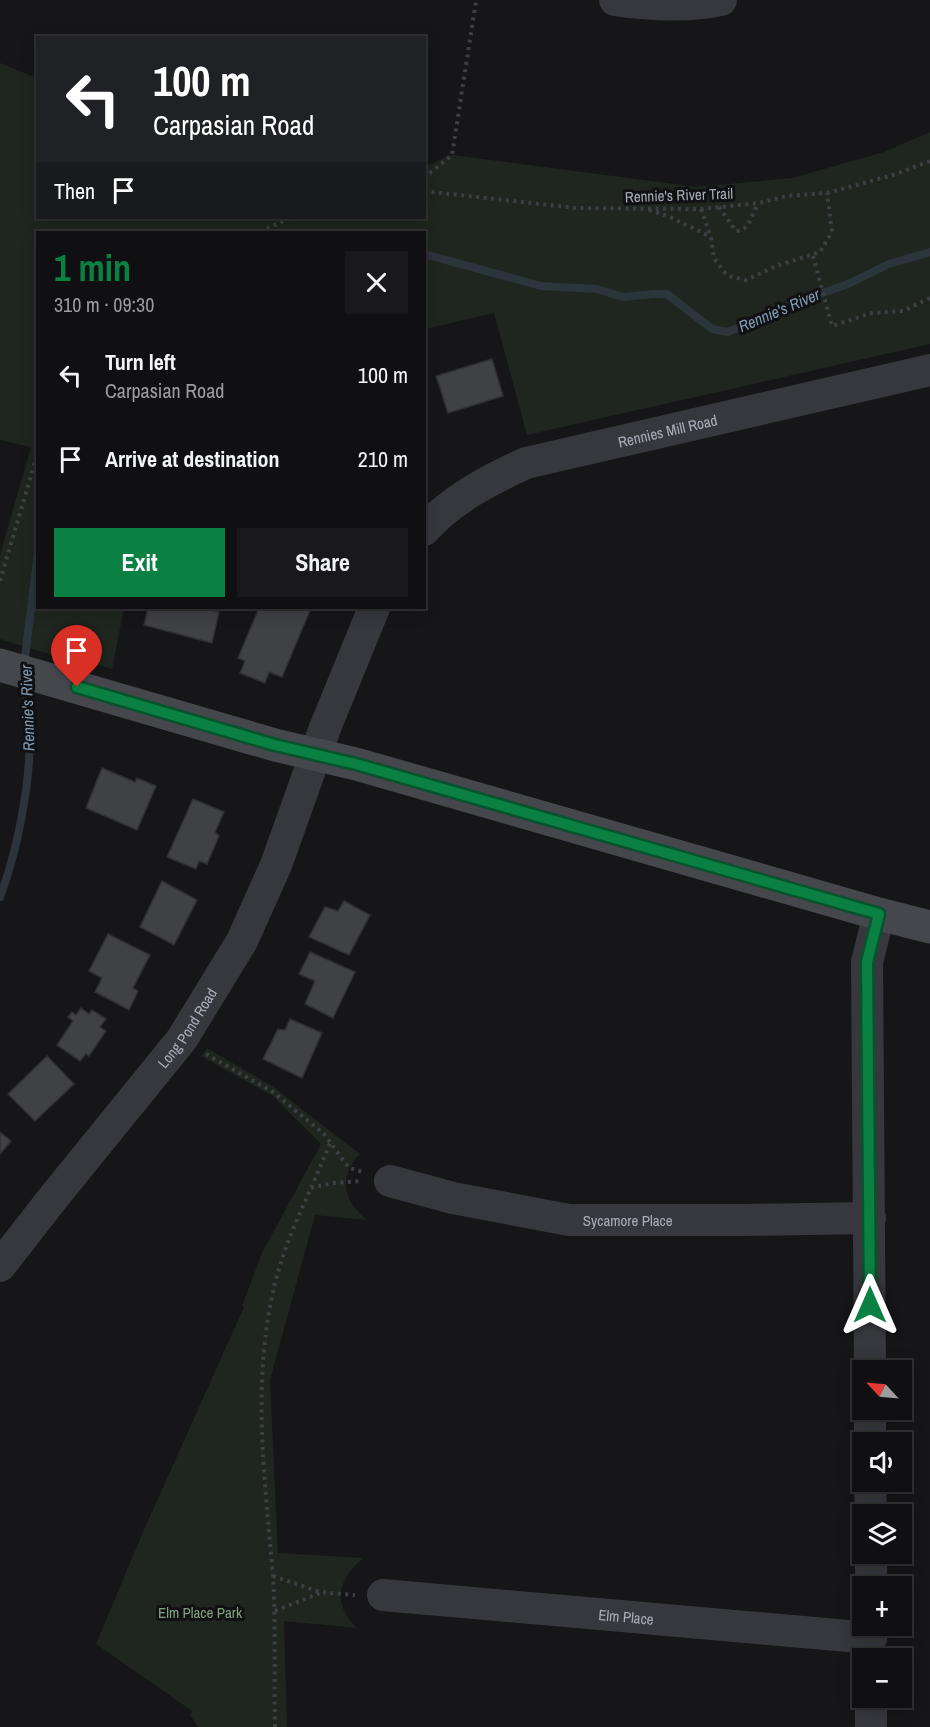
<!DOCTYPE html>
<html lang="en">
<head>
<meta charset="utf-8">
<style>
  :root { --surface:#101012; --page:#19191b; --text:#f1f3f6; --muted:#9c9d9f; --line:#303032; --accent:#0b8043 }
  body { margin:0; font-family:"Archivo Narrow",sans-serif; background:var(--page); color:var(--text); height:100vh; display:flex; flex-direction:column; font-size:22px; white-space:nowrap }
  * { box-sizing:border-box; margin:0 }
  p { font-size:20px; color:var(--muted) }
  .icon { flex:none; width:33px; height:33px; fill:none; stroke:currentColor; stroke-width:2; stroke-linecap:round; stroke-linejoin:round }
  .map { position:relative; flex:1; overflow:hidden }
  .details { position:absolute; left:36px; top:231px; width:390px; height:378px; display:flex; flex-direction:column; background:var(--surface); border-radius:0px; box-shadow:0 3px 15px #0003,0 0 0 2px var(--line) }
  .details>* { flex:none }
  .top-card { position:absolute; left:36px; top:36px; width:390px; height:183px; border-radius:0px; box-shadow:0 3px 15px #0003,0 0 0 2px var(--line); background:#202124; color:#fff; overflow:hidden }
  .needle { width:39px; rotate:296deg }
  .tools { position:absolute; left:852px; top:1360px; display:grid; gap:12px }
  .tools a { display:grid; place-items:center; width:60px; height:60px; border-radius:0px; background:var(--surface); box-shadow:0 3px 15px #0003,0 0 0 2px var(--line); font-size:30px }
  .pin { position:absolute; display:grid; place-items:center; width:51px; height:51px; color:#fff; margin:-62px -26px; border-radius:50% 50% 50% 0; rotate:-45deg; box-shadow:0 0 6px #0007 }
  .pin .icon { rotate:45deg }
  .me { position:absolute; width:66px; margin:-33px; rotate:0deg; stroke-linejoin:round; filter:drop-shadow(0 0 4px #0008) }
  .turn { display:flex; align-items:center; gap:21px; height:126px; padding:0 18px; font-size:27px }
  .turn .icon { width:78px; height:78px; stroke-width:2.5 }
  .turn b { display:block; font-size:42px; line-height:51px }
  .then { display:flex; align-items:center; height:57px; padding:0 18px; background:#0003; gap:12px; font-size:22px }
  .round { display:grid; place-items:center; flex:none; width:63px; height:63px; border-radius:0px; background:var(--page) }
  .summary { display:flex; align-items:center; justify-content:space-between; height:102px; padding:0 18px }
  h1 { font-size:36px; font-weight:800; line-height:45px; color:var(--accent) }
  .button { display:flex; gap:12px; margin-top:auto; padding:12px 18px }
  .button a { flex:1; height:69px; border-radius:0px; background:var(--accent); color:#fff; font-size:24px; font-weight:800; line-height:69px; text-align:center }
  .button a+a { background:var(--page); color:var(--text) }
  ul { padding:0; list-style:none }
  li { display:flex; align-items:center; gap:18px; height:84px; padding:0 18px }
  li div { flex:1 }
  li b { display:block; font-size:22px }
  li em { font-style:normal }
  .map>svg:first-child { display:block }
  .green { fill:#1e261f }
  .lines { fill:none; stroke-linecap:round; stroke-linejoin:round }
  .stream { stroke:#2c353c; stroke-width:8 }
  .building { fill:#404145; stroke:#303034; stroke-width:1.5 }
  .path { stroke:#3d3f44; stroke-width:4; stroke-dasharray:3 4.5; stroke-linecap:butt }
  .street { stroke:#37383d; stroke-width:32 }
  .secondary { stroke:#45474d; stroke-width:33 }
  .route-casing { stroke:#07532c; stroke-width:15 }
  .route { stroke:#0b8043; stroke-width:10 }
  .labels { text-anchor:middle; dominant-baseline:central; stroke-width:6; stroke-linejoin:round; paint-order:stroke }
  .street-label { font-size:15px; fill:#a8adb8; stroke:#111113 }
  .park-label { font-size:15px; fill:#7fa381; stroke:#111113 }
  .water-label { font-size:16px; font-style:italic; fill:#7f9bb3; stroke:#111113 }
</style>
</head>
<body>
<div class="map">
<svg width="930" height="1727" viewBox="0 0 930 1727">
  <rect width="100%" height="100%" fill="#161618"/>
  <g class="green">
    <path d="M 0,63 L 37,78 L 38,218 L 424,218 L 425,166 L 452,155 L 697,187 L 792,178 L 884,152 L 930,132 L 930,344 L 527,435 L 494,313 L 425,329 L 424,232 L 38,232 L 38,608 L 124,608 L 112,669 L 85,661 L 69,660 L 0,639 L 0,555 L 31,447 L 0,440 Z"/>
    <path d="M 207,1048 L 272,1086 L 360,1154 C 338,1177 343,1201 367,1220 L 315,1215 L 270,1380 L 278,1553 L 363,1558 C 337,1581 332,1603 357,1628 L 284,1621 L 287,1727 L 198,1727 L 190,1715 L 192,1711 L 96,1644 L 143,1532 L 244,1307 L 242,1306 L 262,1253 L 321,1144 L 273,1096 L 201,1056 Z"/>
  </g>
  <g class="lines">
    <g class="stream">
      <path d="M 424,254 L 541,286 L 597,289 L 623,297 L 654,294 L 667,294 L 712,329 L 728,332 L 797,302 L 848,284 L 889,264 L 930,252"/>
      <path d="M 24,665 L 38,553"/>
      <path d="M 0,897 C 18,849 30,785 30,734 C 31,716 26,696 24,678"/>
    </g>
  </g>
  <g class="building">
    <path d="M 492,359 L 503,396 L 448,413 L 436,376 Z"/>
    <path d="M 148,608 L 201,608 L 219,612 L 212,643 L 144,625 Z"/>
    <path d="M 259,608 L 311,608 L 282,677 L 269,672 L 265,683 L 240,673 L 245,661 L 238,658 Z"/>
    <path d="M 102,768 L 135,782 L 137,778 L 156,786 L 137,830 L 86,808 Z"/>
    <path d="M 193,799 L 224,812 L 215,832 L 219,836 L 207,864 L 199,861 L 196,869 L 167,857 Z"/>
    <path d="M 162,881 L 197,900 L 174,945 L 140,927 Z"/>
    <path d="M 344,901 L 370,915 L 349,955 L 309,937 L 325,907 L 338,911 Z"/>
    <path d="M 108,934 L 150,955 L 133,988 L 138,991 L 129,1010 L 95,992 L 102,978 L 89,971 Z"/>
    <path d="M 310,952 L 355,972 L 333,1018 L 305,1004 L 315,981 L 299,974 Z"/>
    <path d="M 81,1008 L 89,1014 L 92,1010 L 106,1019 L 100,1027 L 106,1031 L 89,1056 L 86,1054 L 80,1061 L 57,1045 L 73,1021 L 68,1017 L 72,1012 L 76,1015 Z"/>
    <path d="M 290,1019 L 322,1033 L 302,1078 L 263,1059 L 278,1029 L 285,1030 Z"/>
    <path d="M 47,1056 L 74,1084 L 35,1121 L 8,1094 Z"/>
    <path d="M 0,1132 L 11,1141 L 0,1154 Z"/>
  </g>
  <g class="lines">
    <g class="path">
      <path d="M 424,178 L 452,155 L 476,1"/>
      <path d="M 424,191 L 575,208 L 701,209 L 759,203 L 787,196 L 827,193 L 893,175 L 930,161"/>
      <path d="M 719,207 L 736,231 C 751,231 750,214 759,204"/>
      <path d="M 701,209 L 711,237 L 714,258 L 724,272 L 732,277 L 746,280 L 779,265 L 820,252 L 832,232 L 827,193"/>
      <path d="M 649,210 L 670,217 L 711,237"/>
      <path d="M 260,232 L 290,218"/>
      <path d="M 813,256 L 832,326 L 872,313 L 903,311 L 930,298"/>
      <path d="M 0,581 L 38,452"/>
      <path d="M 206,1054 L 273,1092 L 324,1134 L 349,1168 L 363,1172"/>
      <path d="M 311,1188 L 332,1183 L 362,1181"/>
      <path d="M 273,1576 L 320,1592 L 355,1595"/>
      <path d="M 275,1611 L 320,1593"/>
      <path d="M 275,1727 C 274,1677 276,1627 273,1577 C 265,1481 252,1386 273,1292 C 284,1240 311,1192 330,1143"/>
    </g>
    <g class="street">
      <path d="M 615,0 C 646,5 691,7 721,0"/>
      <path id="s1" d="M 424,530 C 452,499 489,480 526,463 L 930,370"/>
      <path id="s2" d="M 390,1181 L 453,1198 L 569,1220 L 740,1220 L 870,1218"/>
      <path id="s3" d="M 0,1266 L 53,1198 L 182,1039 L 242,941 L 276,865 L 325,728 L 374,608"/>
      <path d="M 870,1371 L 867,962 L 879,914"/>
      <path d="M 870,1410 L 870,1443"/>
      <path d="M 870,1482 L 871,1515"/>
      <path d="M 871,1554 L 871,1587"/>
      <path id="s4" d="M 383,1595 L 871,1638"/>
      <path d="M 871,1698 L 871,1727"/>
    </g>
    <path class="secondary" d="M 0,665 L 275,745 L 356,764 L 879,914 L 930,927"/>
  </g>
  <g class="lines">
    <defs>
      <path id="route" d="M 77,687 L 275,745 L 356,764 L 879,914 L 867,962 L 870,1305"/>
    </defs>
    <use href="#route" class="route-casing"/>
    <use href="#route" class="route"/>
  </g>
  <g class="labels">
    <g class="street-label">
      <text transform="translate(679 195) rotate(-2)">Rennie's River Trail</text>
      <text stroke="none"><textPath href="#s1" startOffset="268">Rennies Mill Road</textPath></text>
      <text stroke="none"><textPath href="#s3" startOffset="303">Long Pond Road</textPath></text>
      <text stroke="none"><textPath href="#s2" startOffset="242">Sycamore Place</textPath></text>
      <text stroke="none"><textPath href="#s4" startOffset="244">Elm Place</textPath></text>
    </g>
    <g class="park-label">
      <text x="200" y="1612">Elm Place Park</text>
    </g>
    <g class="water-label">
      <text transform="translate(779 310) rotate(-23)">Rennie's River</text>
      <text transform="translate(27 708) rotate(-92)">Rennie's River</text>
    </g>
  </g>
</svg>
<div class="tools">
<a><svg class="needle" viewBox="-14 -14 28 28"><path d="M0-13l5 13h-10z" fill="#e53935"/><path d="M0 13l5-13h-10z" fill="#9c9d9f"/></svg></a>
<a><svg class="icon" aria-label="sound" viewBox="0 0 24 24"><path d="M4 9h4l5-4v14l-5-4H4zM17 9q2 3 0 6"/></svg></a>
<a><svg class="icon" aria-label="layers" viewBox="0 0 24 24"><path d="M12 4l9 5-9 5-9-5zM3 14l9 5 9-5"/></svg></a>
<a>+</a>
<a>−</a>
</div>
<div class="pin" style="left:77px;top:687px;background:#d93025"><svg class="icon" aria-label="arrive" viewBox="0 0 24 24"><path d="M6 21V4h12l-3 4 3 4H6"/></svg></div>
<svg class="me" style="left:870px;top:1305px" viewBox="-20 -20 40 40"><path d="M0-17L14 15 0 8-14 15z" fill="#0b8043" stroke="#fff" stroke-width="4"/></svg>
<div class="top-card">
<div class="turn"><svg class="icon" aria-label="left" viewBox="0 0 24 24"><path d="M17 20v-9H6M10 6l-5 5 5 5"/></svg><div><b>100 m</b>Carpasian Road</div></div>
<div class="then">Then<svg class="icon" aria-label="arrive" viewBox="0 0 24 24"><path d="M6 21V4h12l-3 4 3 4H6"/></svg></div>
</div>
<section class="details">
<div class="summary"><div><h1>1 min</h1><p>310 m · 09:30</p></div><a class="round"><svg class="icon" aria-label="close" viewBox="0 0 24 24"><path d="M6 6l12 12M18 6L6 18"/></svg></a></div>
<ul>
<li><svg class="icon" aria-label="left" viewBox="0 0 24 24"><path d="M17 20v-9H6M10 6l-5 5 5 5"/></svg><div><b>Turn left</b><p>Carpasian Road</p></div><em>100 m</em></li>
<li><svg class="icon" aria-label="arrive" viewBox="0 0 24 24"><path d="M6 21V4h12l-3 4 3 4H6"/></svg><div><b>Arrive at destination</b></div><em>210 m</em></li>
</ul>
<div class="button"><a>Exit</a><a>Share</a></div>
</section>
</div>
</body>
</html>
